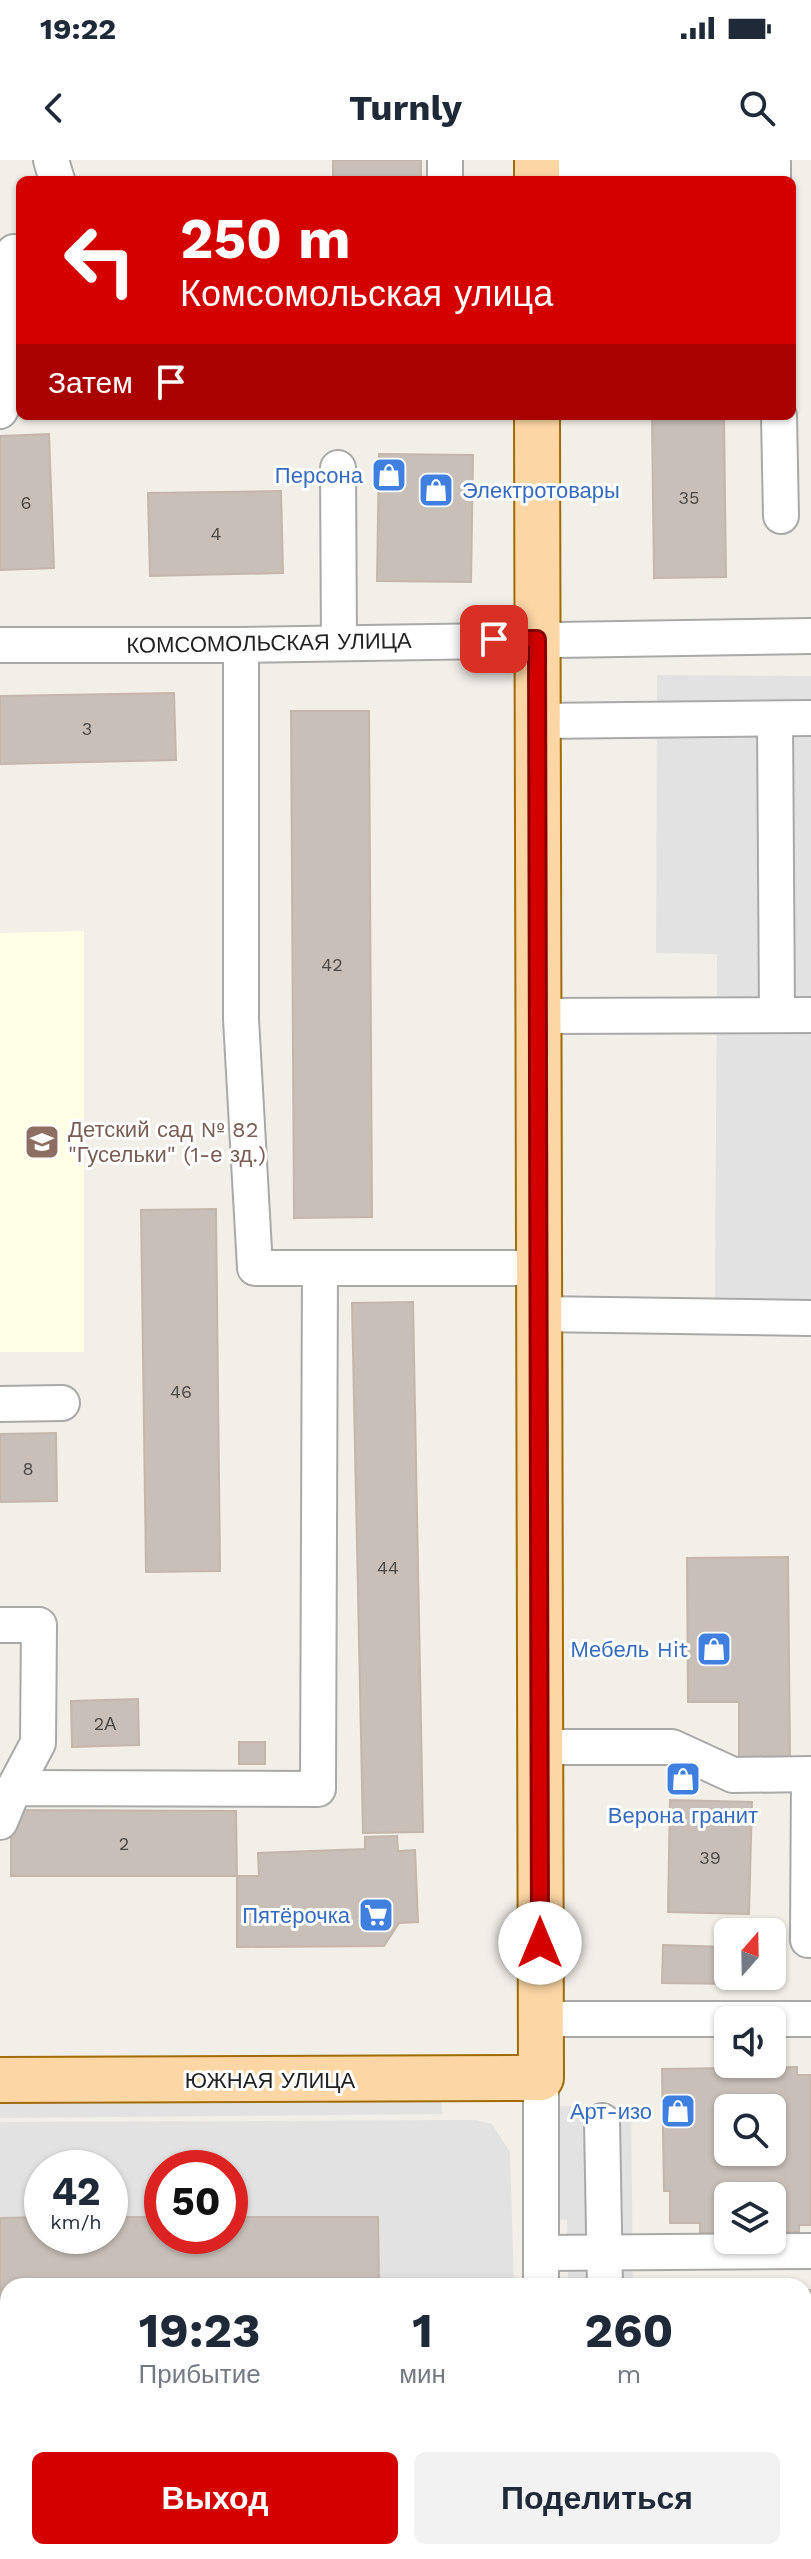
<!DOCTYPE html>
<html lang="ru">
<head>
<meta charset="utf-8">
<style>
  :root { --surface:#fff; --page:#f2f2f3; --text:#1f2937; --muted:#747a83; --accent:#d40000 }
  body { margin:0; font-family:"Work Sans",sans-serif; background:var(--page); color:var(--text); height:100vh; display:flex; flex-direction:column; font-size:30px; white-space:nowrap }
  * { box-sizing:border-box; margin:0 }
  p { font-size:26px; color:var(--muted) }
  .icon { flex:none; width:44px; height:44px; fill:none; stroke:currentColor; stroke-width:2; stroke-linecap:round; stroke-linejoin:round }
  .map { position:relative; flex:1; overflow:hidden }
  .drawer { position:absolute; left:0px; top:2118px; width:812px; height:282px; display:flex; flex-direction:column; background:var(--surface); border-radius:24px 24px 0 0; box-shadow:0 2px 6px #0004 }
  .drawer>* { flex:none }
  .banner { position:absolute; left:16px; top:16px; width:780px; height:244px; border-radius:12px; box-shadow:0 2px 6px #0004; background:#d40000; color:#fff; overflow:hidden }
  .needle { width:52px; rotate:20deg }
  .controls { position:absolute; left:714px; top:1758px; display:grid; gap:16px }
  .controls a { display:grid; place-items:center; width:72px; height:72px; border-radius:12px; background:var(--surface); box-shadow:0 2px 6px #0004; font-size:40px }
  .speed { position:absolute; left:24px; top:1990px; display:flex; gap:16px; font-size:40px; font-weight:700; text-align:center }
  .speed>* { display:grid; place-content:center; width:104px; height:104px; border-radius:50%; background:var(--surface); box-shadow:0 2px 6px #0004; line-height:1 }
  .speed small { font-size:20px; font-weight:400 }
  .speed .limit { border:12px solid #d22; background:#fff; color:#111 }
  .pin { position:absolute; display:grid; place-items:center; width:68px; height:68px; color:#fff; margin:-34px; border-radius:16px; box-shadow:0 4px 12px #0006 }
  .me { position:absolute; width:88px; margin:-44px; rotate:0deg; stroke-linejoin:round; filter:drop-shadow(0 0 6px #0008) }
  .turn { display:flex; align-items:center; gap:28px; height:168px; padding:0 32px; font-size:36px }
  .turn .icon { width:104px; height:104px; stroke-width:2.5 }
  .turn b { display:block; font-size:56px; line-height:68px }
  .then { display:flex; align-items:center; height:76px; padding:0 32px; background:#0003; gap:16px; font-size:30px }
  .eta { display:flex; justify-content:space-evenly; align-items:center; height:136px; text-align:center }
  .eta b { font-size:48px; font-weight:700; line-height:56px }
  .primary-button { display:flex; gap:16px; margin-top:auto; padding:16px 32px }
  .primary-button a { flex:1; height:92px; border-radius:12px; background:var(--accent); color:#fff; font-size:32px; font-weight:700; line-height:92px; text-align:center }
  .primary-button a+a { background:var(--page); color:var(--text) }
  .status { display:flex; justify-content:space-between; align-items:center; height:56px; padding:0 40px; background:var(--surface); direction:ltr }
  .status svg { height:22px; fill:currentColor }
  header { display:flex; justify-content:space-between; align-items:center; height:104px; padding:0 32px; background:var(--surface); font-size:36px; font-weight:700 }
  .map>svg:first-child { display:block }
  .education { fill:#ffffe5 }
  .parking { fill:#e2e2e2 }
  .building { fill:#c7bfb8; stroke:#c4b6ab; stroke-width:2; fill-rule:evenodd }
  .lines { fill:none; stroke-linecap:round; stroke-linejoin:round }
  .minor-casing { stroke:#a9a9a9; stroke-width:38 }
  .major-casing { stroke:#a06b00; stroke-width:48 }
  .minor { stroke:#fff; stroke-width:34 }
  .major { stroke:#fcd6a4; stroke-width:44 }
  .route-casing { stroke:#8a0000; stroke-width:20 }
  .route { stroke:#d40000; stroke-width:14 }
  .labels { text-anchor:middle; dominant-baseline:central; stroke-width:6; stroke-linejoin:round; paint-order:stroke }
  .number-label { font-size:18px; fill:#4b4948 }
  .shop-label { font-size:22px; fill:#366cbe; stroke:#fff; text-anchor:end }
  .street-label { font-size:22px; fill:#222; stroke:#fff }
  .education-label { font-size:22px; fill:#785e54; stroke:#fff; text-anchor:start }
</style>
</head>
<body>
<div class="status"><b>19:22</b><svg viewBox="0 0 49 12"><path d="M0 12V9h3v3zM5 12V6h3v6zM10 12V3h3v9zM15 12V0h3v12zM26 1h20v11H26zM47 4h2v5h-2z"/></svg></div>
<header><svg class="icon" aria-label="back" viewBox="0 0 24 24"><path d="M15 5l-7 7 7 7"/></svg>Turnly<svg class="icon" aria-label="search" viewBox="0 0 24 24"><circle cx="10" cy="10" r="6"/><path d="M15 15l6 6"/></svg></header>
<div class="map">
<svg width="811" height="2399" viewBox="0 0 811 2399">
  <rect width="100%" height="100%" fill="#f2efe9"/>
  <path class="education" d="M 84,771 L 84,1192 L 0,1192 L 0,773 Z"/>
  <g class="parking">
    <path d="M 657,515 L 811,516 L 811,1148 L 715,1149 L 717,794 L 656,793 Z"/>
    <path d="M 441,1938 L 442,1954 L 0,1958 L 0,1939 Z"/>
    <path d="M 553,1946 L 631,1946 L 633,2126 L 568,2126 L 567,2060 L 550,2059 Z"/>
    <path d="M 457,1960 L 475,1960 L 492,1964 L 510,1992 L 514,2126 L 450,2126 L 449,2121 L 379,2121 L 378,2057 L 230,2057 L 230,2008 L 162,2008 L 162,2057 L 110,2057 L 110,2008 L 42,2008 L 42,2057 L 0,2058 L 0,1962 Z"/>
    <path d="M 28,2392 L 240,2392 L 240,2397 L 313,2396 L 313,2399 L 28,2399 Z"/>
  </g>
  <g class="building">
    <rect x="333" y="0" width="88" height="20"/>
    <path d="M 652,256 L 724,256 L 726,417 L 654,418 Z"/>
    <path d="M 49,274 L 54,408 L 0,410 L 0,276 Z"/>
    <path d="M 379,294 L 473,295 L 471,422 L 377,421 Z"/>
    <path d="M 281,331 L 283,413 L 150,416 L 148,333 Z"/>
    <path d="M 174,533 L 176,600 L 0,604 L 0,536 Z"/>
    <path d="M 291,551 L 369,551 L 372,1057 L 294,1058 Z"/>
    <path d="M 216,1049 L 220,1411 L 146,1412 L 141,1050 Z"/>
    <path d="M 413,1142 L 423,1672 L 363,1673 L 352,1143 Z"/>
    <path d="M 56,1273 L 57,1341 L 0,1342 L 0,1274 Z"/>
    <path d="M 788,1397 L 790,1597 L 739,1597 L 739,1542 L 688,1542 L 687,1398 Z"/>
    <path d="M 138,1539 L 139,1585 L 72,1587 L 71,1541 Z"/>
    <rect x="239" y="1582" width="26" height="22"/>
    <path d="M 670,1640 L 752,1642 L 749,1754 L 668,1752 Z"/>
    <path d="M 11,1650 L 236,1651 L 237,1716 L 11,1716 Z"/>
    <path d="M 397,1676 L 398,1691 L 415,1690 L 418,1762 L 399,1763 L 384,1786 L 237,1787 L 237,1716 L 259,1716 L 258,1693 L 365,1689 L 365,1677 Z"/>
    <path d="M 663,1785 L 728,1787 L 728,1816 L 735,1816 L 735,1824 L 662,1823 Z"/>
    <path d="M 797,1907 L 797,1915 L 811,1915 L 811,2065 L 799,2065 L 799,2072 L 772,2072 L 772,2036 L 728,2036 L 728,2073 L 700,2073 L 700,2063 L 670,2063 L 670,2031 L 664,2031 L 662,1909 ZM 728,1948 L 772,1948 L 772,1992 L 728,1992 Z"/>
    <path d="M 42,2057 L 42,2076 L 110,2076 L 110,2057 L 162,2057 L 162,2076 L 230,2076 L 230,2057 L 378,2057 L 379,2121 L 410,2120 L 410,2126 L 8,2126 L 8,2221 L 0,2221 L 0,2058 Z"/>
    <rect x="804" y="2130" width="7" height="62"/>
    <path d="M 0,2293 L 8,2293 L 8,2392 L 11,2392 L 11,2399 L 0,2399 Z"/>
    <rect x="318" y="2392" width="84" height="7"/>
  </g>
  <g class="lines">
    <defs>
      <g id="minor">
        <path d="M 51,0 L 57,20"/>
        <path d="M 445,0 L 445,20"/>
        <path d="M 537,5 L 773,3 L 773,20"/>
        <path d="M 0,251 L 12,227 L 14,92"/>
        <path d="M 779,256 L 781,356"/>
        <path d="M 338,308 L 339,483"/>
        <path d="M 0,485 L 241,485 L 811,476"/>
        <path d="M 775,559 L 777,855"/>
        <path d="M 538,561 L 811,558"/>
        <path d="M 538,856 L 811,855"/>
        <path d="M 320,1108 L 538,1108"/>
        <path d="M 538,1154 L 811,1158"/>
        <path d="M 0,1244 L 62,1243"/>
        <path d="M 0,1465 L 39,1465 L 38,1583 L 14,1628"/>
        <path d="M 540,1587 L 672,1587 L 733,1615 L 811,1614"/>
        <path d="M 0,1662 L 14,1628 L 318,1629 L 320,1108 L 255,1108 L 241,859 L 241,485"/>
        <path d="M 808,1780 L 809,1614"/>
        <path d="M 541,1859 L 811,1859"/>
        <path d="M 541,1918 L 541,2126"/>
        <path d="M 602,1961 L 605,2126"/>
        <path d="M 542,2093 L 811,2091"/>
        <path d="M 708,2396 L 811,2392"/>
        <path d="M 71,2397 L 86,2399"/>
        <path d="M 540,2398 L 708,2396 L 712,2399"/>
      </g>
      <g id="major">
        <path d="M 537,20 L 537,0"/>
        <path d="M 0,1920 L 541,1918 L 537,256"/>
      </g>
    </defs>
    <use href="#minor" class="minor-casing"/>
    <use href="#major" class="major-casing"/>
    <use href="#minor" class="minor"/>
    <use href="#major" class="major"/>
  </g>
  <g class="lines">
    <defs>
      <path id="route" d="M 494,479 L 537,479 L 540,1783"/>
    </defs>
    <use href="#route" class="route-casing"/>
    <use href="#route" class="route"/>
  </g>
  <defs>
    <symbol id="shop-square" viewBox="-11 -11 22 22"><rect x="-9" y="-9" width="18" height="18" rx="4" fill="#3f7fe0" stroke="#fff"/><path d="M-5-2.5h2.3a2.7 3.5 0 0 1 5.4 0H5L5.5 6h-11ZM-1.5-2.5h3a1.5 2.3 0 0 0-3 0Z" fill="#fff"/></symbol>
    <symbol id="school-square" viewBox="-11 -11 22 22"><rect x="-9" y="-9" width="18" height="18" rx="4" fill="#8d6e63" stroke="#fff"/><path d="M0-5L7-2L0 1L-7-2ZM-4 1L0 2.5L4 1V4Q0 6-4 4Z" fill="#fff"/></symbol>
    <symbol id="supermarket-square" viewBox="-11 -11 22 22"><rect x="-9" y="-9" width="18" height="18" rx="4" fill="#3f7fe0" stroke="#fff"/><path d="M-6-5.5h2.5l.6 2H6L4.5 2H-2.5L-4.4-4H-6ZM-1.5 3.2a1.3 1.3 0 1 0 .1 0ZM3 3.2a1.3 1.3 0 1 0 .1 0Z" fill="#fff"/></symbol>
  </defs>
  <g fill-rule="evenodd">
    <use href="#shop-square" x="369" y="295" width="40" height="40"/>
    <use href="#shop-square" x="416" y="310" width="40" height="40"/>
    <use href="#school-square" x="22" y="962" width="40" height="40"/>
    <use href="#shop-square" x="694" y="1469" width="40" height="40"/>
    <use href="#shop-square" x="663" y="1599" width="40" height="40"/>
    <use href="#supermarket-square" x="356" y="1735" width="40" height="40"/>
    <use href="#shop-square" x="658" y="1931" width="40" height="40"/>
  </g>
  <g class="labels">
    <g class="number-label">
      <text x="689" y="337">35</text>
      <text x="26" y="342">6</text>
      <text x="216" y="373">4</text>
      <text x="87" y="568">3</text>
      <text x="332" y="804">42</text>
      <text x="181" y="1231">46</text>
      <text x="28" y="1308">8</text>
      <text x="388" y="1407">44</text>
      <text x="105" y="1563">2А</text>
      <text x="124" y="1683">2</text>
      <text x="710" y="1697">39</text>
    </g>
    <g class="shop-label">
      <text x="363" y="315">Персона</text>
      <text x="462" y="330" text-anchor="start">Электротовары</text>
      <text x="688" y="1489">Мебель Hit</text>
      <text x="683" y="1655" text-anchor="middle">Верона гранит</text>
      <text x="350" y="1755">Пятёрочка</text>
      <text x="652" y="1951">Арт-изо</text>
    </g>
    <g class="street-label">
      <text transform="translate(269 483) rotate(-1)">КОМСОМОЛЬСКАЯ УЛИЦА</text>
      <text x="270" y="1920">ЮЖНАЯ УЛИЦА</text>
    </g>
    <g class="education-label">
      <text x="68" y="969">Детский сад № 82<tspan x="68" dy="25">"Гусельки" (1-е зд.)</tspan></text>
    </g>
  </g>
</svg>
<div class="controls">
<a><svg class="needle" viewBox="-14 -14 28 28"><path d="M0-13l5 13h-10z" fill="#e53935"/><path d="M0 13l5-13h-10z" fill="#747a83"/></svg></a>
<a><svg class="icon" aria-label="sound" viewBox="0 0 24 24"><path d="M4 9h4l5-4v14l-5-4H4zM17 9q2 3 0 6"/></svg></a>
<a><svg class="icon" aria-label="search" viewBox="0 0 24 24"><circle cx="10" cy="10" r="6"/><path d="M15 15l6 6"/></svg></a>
<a><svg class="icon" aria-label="layers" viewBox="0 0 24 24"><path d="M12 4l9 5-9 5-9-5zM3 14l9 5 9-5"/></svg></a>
</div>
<div class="speed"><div>42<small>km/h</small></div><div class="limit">50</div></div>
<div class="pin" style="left:494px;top:479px;background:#d93025"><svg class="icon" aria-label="arrive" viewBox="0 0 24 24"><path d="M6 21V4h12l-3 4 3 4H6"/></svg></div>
<svg class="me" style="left:540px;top:1783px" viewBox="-20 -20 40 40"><circle r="19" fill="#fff"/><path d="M0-13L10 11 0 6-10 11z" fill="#d40000"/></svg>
<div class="banner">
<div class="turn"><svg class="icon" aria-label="left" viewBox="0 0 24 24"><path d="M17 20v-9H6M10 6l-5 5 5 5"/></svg><div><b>250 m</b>Комсомольская улица</div></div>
<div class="then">Затем<svg class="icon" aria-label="arrive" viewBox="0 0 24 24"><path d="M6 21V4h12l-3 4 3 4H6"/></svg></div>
</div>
<section class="drawer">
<div class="eta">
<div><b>19:23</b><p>Прибытие</p></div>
<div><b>1</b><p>мин</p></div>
<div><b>260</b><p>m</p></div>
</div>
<div class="primary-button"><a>Выход</a><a>Поделиться</a></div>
</section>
</div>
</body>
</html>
